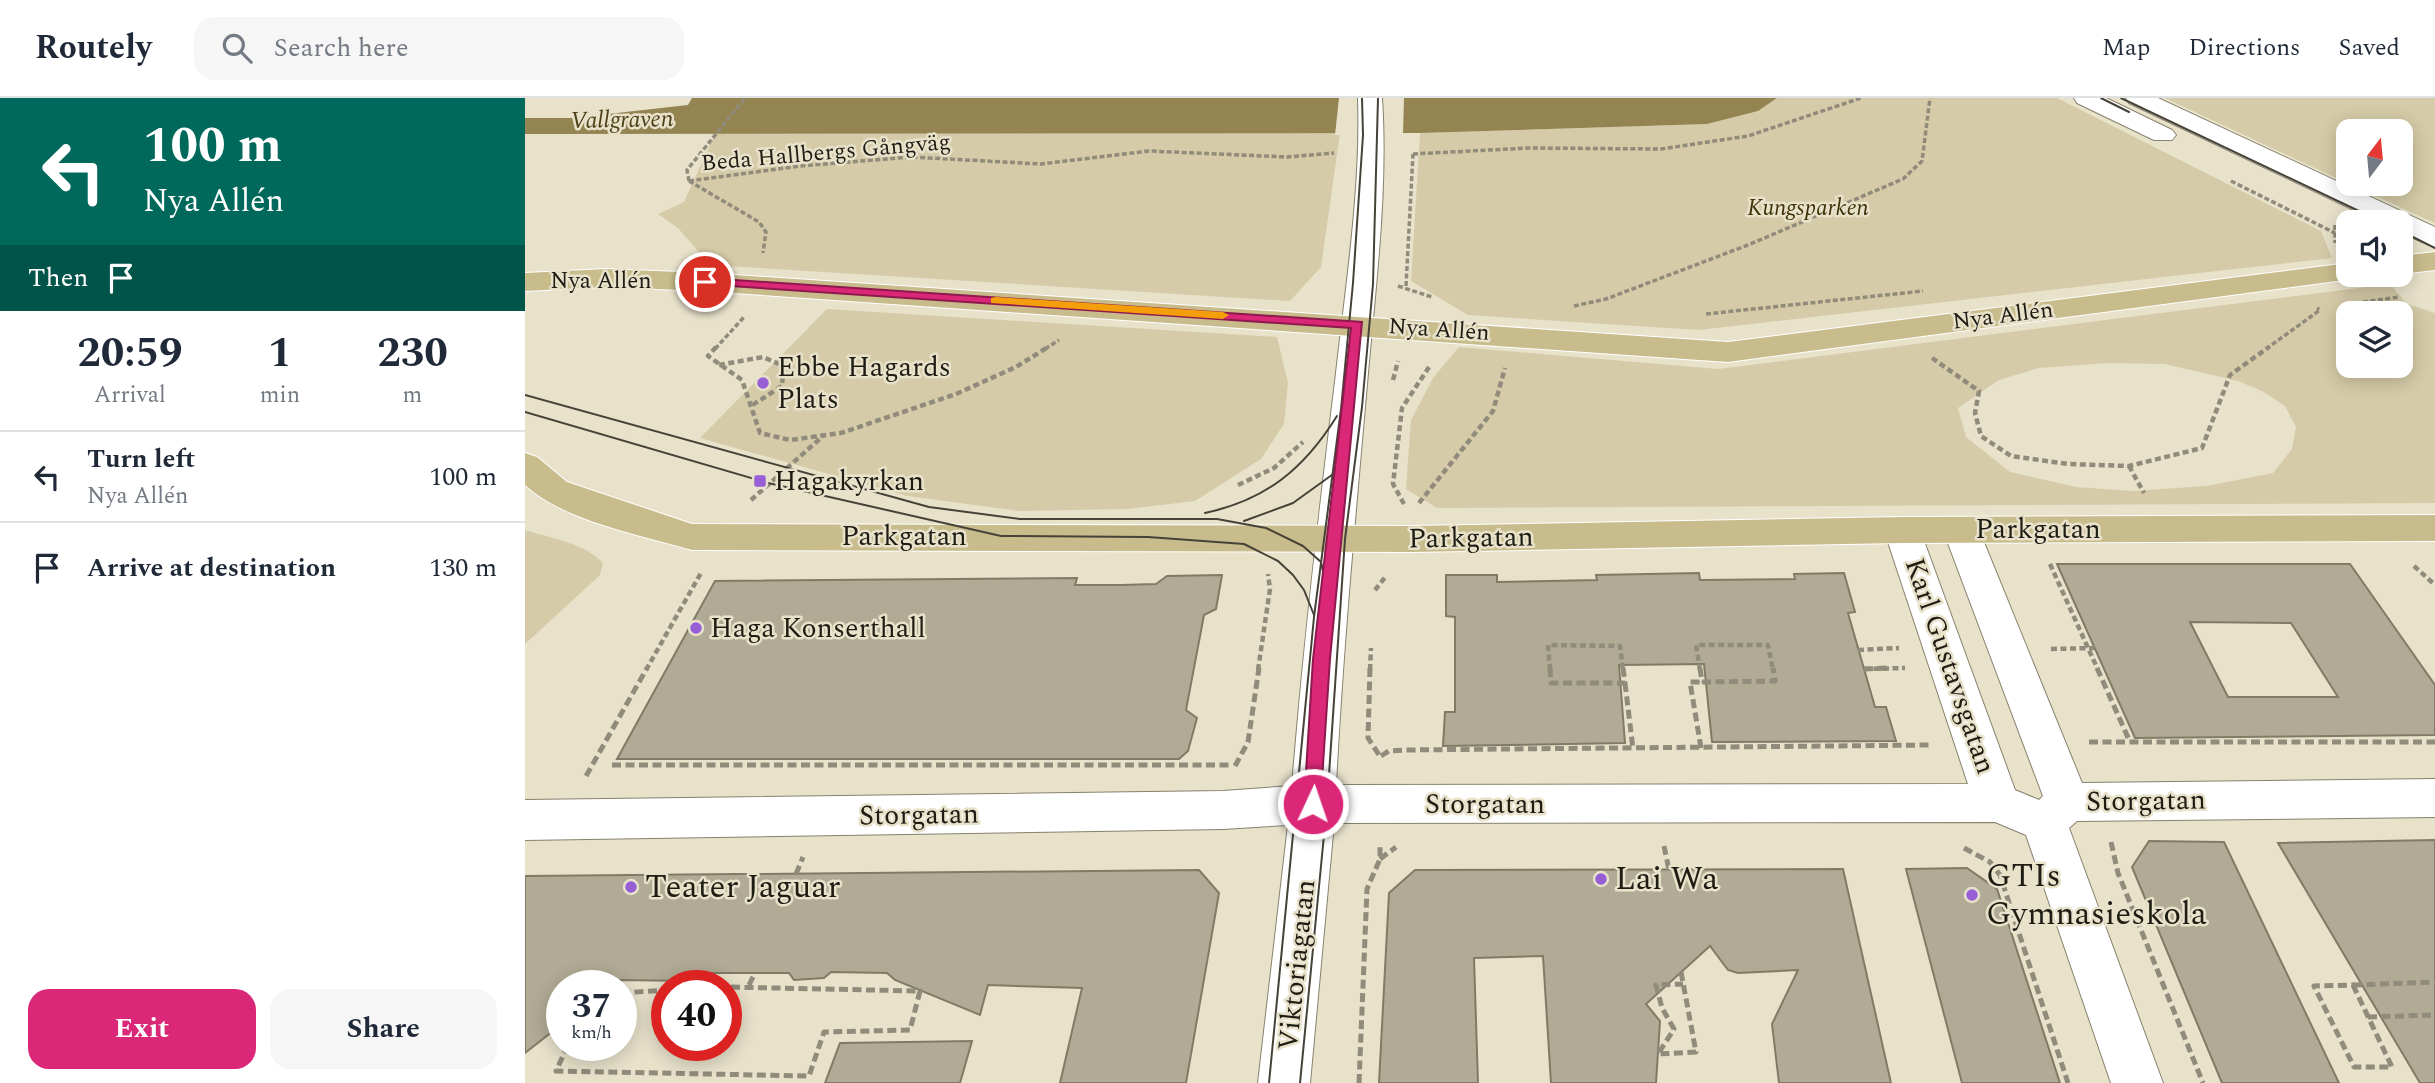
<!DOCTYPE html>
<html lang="en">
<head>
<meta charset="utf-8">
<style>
  :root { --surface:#fff; --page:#f6f6f7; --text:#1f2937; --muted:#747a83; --line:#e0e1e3; --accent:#db2777 }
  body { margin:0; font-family:Spectral,serif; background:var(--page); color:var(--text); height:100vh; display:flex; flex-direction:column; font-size:26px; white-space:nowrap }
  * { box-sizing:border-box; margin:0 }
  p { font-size:23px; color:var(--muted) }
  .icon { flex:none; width:38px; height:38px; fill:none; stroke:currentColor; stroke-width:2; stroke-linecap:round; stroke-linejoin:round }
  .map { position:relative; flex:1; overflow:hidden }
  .panel { display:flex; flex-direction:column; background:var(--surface); width:525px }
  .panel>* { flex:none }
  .guide { background:#00695c; color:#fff; overflow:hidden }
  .needle { width:46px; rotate:16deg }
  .fabs { position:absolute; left:1811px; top:21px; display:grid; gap:14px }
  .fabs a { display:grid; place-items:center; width:77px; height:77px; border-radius:14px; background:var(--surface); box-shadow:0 4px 18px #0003; font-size:35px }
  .speed { position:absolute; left:21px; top:872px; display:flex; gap:14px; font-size:35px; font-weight:700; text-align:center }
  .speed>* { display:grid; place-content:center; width:91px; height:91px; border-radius:50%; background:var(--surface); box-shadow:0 4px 18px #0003; line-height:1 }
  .speed small { font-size:18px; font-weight:400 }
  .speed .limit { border:10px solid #d22; background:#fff; color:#111 }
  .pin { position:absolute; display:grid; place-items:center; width:60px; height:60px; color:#fff; margin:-30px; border:4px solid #fff; border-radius:50%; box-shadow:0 2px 7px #0007 }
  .me { position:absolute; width:77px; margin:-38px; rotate:3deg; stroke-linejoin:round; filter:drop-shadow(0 0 5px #0008) }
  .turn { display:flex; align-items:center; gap:24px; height:147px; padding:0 28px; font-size:32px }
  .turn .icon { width:91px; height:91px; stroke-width:2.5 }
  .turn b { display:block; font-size:49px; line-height:60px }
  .then { display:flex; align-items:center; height:66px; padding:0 28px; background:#0003; gap:14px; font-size:26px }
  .eta { display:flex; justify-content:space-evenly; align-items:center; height:119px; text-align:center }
  .eta b { font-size:42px; font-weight:700; line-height:49px }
  .action { display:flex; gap:14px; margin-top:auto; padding:14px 28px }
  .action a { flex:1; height:80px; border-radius:21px; background:var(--accent); color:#fff; font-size:28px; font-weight:700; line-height:80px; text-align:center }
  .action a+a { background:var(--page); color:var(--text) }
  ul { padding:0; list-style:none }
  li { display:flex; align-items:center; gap:21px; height:91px; padding:0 28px; border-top:2px solid var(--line) }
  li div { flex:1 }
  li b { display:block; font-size:26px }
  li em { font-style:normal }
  header { display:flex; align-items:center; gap:42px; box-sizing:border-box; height:98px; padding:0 35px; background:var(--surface); border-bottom:2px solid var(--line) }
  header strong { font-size:33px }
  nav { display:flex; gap:38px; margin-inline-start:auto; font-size:24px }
  .search { width:490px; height:63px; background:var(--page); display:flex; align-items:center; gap:18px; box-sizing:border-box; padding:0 24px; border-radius:21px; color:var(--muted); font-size:26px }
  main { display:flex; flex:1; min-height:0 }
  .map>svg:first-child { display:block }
  .green { fill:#d5cba8; fill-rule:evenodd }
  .water { fill:#938451 }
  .pier { fill:#e8e2cb }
  .building { fill:#b1ab95; stroke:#817b66; stroke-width:2; fill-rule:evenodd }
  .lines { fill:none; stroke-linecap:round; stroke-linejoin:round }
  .minor-casing { stroke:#87816d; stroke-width:2 }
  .major-casing { stroke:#fff; stroke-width:2 }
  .path-far2 { stroke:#908b7b; stroke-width:3.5; stroke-dasharray:5 2.5; stroke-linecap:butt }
  .path-far1 { stroke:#908b7b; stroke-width:4.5; stroke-dasharray:6 3.5; stroke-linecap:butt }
  .path { stroke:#908b7b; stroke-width:5; stroke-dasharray:9 4.5; stroke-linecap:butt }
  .minor { fill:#fff; fill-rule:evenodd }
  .major { fill:#c9bc8c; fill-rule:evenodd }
  .tram { stroke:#464237; stroke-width:2 }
  .route { fill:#db2777; stroke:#8e194d; stroke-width:2 }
  .slow { fill:#f59e0b }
  .poi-dot { fill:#975ed6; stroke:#e8e2cb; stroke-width:2.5 }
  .labels { text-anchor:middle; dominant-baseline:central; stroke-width:5; stroke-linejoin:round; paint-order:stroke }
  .far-street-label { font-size:23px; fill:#1f1c14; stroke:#e8e2cb }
  .far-park-label { font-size:23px; font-style:italic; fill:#3e3206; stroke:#e8e2cb }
  .far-water-label { font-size:24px; font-style:italic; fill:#4d4117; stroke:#e8e2cb }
  .poi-label { font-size:28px; fill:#1f1c14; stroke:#e8e2cb; text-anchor:start }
  .street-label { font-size:28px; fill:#1f1c14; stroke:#e8e2cb }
  .near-poi-label { font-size:33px; fill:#1f1c14; stroke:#e8e2cb; text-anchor:start }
</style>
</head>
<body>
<header>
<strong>Routely</strong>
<div class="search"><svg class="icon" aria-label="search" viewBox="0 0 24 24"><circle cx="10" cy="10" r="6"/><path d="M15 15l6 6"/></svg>Search here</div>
<nav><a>Map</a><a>Directions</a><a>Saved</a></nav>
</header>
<main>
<section class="panel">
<div class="guide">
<div class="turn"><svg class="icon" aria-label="left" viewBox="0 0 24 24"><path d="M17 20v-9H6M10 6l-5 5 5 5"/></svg><div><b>100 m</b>Nya Allén</div></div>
<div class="then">Then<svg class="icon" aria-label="arrive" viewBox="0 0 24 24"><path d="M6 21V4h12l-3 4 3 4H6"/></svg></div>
</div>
<div class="eta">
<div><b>20:59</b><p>Arrival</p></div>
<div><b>1</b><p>min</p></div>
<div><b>230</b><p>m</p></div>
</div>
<ul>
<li><svg class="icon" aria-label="left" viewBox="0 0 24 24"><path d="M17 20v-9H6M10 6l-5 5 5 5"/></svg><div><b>Turn left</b><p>Nya Allén</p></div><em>100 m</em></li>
<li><svg class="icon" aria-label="arrive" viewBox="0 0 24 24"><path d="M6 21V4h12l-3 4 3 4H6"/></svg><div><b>Arrive at destination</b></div><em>130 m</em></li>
</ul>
<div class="action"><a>Exit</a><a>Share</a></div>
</section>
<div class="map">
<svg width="1910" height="985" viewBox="0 0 1910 985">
  <rect width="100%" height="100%" fill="#e8e2cb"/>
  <g class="green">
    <path d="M 1252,0 L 1532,0 L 1796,133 L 1807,160 L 1173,232 L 943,217 L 886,183 L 895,35 L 1182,26 L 1233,13 Z"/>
    <path d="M 1640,0 L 1910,0 L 1910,125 L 1824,86 L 1876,86 L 1876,33 L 1824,33 L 1824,86 Z"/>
    <path d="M 815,35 L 796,169 L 765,203 L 185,167 L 153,130 L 133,116 L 159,104 L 190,36 Z"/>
    <path d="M 1865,186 L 1882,206 L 1910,215 L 1910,405 L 912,410 L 881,391 L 886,322 L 908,280 L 934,249 L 1193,271 ZM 1824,215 L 1876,215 L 1876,268 L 1824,268 ZM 1584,265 L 1640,266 L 1713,283 L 1737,293 L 1760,308 L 1771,329 L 1767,351 L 1748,375 L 1682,388 L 1607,393 L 1551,389 L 1485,374 L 1441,339 L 1433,310 L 1474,282 L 1514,270 Z"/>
    <path d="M 302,211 L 752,239 L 763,285 L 759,326 L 736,361 L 670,403 L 602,411 L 494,413 L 382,398 L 175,340 Z"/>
    <path d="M 0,432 C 25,440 60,445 78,465 L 75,477 L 0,546 Z"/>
  </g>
  <path class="water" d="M 167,0 L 1252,0 L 1233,13 L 1182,26 L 895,35 L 0,36 L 0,20 L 47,20 L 163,7 Z"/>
  <path class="pier" d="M 814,0 L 879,0 L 878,37 L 810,37 Z"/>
  <g class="building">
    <path d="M 1532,466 L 1825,466 L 1910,587 L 1910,637 L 1610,640 ZM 1665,524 L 1766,525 L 1813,599 L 1703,599 Z"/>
    <path d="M 1174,475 L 1175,482 L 1270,481 L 1269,476 L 1319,475 L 1330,514 L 1323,515 L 1350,609 L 1361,609 L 1371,643 L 1187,644 L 1179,566 L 1094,567 L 1100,645 L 918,648 L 920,614 L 930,614 L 930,519 L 921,518 L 921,477 L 972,477 L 972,484 L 1072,482 L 1071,477 Z"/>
    <path d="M 697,477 L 691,511 L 679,517 L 661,612 L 672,620 L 663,653 L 654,661 L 92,661 L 190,483 L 552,480 L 550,487 L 596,487 L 631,486 L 642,478 Z"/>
    <path d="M 1910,742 L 1910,985 L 1895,985 L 1753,745 Z"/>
    <path d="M 1624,743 L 1699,744 L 1814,985 L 1697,985 L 1607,769 Z"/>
    <path d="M 1442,770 L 1472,791 L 1535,985 L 1437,985 L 1381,771 Z"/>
    <path d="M 1318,771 L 1366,985 L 1254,985 L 1247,926 L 1273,872 L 1213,875 L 1203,872 L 1185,848 L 1121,906 L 1135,923 L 1131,985 L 1026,985 L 1018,858 L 949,860 L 953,985 L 854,985 L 864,795 L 890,772 Z"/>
    <path d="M 674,772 L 694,795 L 661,985 L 535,985 L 557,890 L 463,887 L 455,917 L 370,882 L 362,875 L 306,874 L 299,880 L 269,882 L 264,875 L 173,875 L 164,883 L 94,882 L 88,887 L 37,887 L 37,926 L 0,955 L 0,778 Z"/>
    <path d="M 447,943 L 435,985 L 300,985 L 315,945 Z"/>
  </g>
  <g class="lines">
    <defs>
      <g id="minor">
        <path d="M 833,0 L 857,0 C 863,91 851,184 843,275 C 831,412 818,549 811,687 L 1443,686 L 1359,432 L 1364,423 L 1377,419 L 1390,423 L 1395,432 L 1490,692 L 1514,702 L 1518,698 L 1418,432 L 1423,423 L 1436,419 L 1449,423 L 1454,432 L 1557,685 L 1910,681 L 1910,719 L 1552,723 L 1544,730 L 1638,985 L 1586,985 L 1501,737 L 1470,724 L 809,725 L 785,985 L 733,985 L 763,727 L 698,731 L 0,742 L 0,702 L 698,693 L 767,688 C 778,550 794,413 811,275 C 821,185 836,91 833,0 Z"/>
        <path d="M 1549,0 L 1581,0 L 1647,32 L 1651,37 L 1647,42 L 1629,42 L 1552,5 Z"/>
        <path d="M 1601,0 L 1633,0 L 1910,129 L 1910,149 L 1876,135 L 1876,124 L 1854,124 L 1604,5 Z"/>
      </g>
      <g id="major">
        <path d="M 1910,154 L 1910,172 L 1876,176 L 1876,158 Z"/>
        <path d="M 1824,165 L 1824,177 L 1837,177 L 1834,180 L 1203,264 L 180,193 L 81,189 L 0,193 L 0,175 L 81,171 L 180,175 L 1203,244 Z"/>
        <path d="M 0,355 L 12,359 L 42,384 L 167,426 L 886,428 L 1377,419 L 1910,417 L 1910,443 L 1377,445 L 886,454 L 167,452 C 116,437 39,423 0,387 Z"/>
      </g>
    </defs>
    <use href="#minor" class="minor-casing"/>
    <use href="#major" class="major-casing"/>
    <g class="path-far2">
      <path d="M 888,56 L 1003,50 L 1136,51 L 1223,38 L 1336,0"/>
      <path d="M 164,83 L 275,68 L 386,59 L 516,66 L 624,53 L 762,59 L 809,55"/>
      <path d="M 164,83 L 234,124 L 241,134 L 238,155"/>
      <path d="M 164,83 L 162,72 L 220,0"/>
      <path d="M 1706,83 L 1810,135"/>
      <path d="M 1810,127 L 1810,145"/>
      <path d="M 873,188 L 907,199"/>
      <path d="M 881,188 L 888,56"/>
      <path d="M 1838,204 L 1874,199"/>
      <path d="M 1049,208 L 1081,201 L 1223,147 L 1378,81 L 1397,63 L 1405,0"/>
      <path d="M 1181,216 L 1398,193"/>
      <path d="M 190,251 L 219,219"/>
      <path d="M 520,251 L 534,242"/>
      <path d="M 1741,251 L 1795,212 L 1792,210"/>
    </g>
    <g class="path-far1">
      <path d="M 191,249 L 183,258 L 217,282 L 235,335 L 265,342 L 316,335 L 431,296 L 491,269 L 523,249"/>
      <path d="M 1407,260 L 1454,293 L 1450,315 L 1456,338 L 1486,358 L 1543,366 L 1604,368 L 1677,350 L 1705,277 L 1744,249"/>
      <path d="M 194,267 L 238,259 L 254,266 L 258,275 L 257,288 L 226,308"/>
      <path d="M 868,282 L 873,263"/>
      <path d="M 1604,368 L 1619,395"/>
      <path d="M 713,387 L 749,370 L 778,344"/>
      <path d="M 226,402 L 298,338"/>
      <path d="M 894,405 L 968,313 L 980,270"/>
      <path d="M 879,406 L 868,386 L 877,310 L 906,266"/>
      <path d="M 1525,466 L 1573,572"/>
      <path d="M 1889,468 L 1910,487"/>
      <path d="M 850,492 L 861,478"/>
      <path d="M 1526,551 L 1571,550"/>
      <path d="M 1333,552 L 1374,550"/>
      <path d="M 1339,571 L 1380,570"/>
      <path d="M 121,572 L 176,475"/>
      <path d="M 733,572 L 745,491 L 743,476"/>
      <path d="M 845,572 L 846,550"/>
      <path d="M 1025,572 L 1023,547 L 1095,548 L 1098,572"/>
      <path d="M 1175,572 L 1171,547 L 1243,547 L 1248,572"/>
    </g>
    <g class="path">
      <path d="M 845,570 L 843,640 L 856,660"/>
      <path d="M 1025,570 L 1026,585 L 1100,585"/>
      <path d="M 1098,570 L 1100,585"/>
      <path d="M 1175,570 L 1177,584"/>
      <path d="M 1572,570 L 1605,644"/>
      <path d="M 1339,571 L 1363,570"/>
      <path d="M 1177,584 L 1250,583 L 1248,570"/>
      <path d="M 1100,585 L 1108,651"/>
      <path d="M 1564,644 L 1910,644"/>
      <path d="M 1176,650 L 1165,584 L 1177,584"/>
      <path d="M 856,658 L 864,653 L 879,652 L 1407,647"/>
      <path d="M 87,667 L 706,667"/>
      <path d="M 710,668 L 723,644 L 734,570"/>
      <path d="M 61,678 L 122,570"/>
      <path d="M 1586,744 L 1593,775 L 1678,985"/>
      <path d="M 1139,748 L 1144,772"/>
      <path d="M 1439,750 L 1465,764 L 1475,777 L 1543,985"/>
      <path d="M 855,761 L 871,749"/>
      <path d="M 271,776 L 278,759"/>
      <path d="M 1156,874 L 1171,954 L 1133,956 L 1149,931 L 1137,910 L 1131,887 L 1158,886"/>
      <path d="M 224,887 L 230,875"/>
      <path d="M 1828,887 L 1867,969 L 1829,969 L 1789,888 Z"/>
      <path d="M 1828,887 L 1910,884"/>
      <path d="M 96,895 L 142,892"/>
      <path d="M 1843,919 L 1910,917"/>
      <path d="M 43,947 L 31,973 L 284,978 L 299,934 L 385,932 L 395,893 L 201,889"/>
      <path d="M 834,985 L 842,791 L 855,761 L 855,745"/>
    </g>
    <use href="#minor" class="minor"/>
    <use href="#major" class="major"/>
    <g class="tram">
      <path d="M 1576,0 L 1604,14"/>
      <path d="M 1596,0 L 1857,124"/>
      <path d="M 1876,133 L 1910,150"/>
      <path d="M 0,297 L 404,409 L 495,421 L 692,421 L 741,430 L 778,448 L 796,464 L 807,514"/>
      <path d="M 0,314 L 243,385 L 476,438 L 623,439 L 719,446 L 753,463 L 768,477 L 779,492 L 789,517"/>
      <path d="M 680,415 C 741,402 779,371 812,318"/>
      <path d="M 719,423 L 768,405 L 811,374"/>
      <path d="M 744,985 L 789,519 L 816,311 L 828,185 L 838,37 L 837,0"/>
      <path d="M 775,985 L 802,706 L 820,441 L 837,309 L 848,186 L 853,0"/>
    </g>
  </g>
  <path class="route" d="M 180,180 L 837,224 L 805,561 L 795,712 L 782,712 L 779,706 L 788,561 L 826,230 L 176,186 L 176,181 Z"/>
  <path class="slow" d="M 471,199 L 698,214 L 704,217 L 698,221 L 466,205 L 466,200 Z"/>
  <g class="poi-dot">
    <circle cx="238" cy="285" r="7"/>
    <rect x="228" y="376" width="14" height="14" rx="3.5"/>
    <circle cx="171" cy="530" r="7"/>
    <circle cx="1076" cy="781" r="7"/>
    <circle cx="106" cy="789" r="7"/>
    <circle cx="1447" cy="797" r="7"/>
  </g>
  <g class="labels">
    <g class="far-street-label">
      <text transform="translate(301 55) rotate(-5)">Beda Hallbergs Gångväg</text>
      <text x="76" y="183">Nya Allén</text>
      <text transform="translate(1478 218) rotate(-7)">Nya Allén</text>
      <text transform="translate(914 232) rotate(4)">Nya Allén</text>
    </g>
    <g class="far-park-label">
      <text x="1283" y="110">Kungsparken</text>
    </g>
    <g class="far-water-label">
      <text transform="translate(97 22) rotate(-1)">Vallgraven</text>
    </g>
    <g class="poi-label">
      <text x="252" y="269">Ebbe Hagards<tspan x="252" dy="32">Plats</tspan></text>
      <text x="249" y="383">Hagakyrkan</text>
      <text x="185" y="530">Haga Konserthall</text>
    </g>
    <g class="street-label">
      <text x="1513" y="431">Parkgatan</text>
      <text x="379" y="438">Parkgatan</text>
      <text transform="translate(946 440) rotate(-1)">Parkgatan</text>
      <text transform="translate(1425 568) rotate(71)">Karl Gustavsgatan</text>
      <text transform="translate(1621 703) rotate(-1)">Storgatan</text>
      <text x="960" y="706">Storgatan</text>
      <text transform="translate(394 717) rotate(-1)">Storgatan</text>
      <text transform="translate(772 867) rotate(-84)">Viktoriagatan</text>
    </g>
    <g class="near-poi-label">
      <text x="1461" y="778">GTIs<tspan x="1461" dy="38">Gymnasieskola</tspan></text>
      <text x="1090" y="781">Lai Wa</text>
      <text x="120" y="789">Teater Jaguar</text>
    </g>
  </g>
</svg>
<div class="fabs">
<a><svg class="needle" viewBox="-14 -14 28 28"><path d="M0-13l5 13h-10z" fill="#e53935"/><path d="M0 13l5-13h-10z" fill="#747a83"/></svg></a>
<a><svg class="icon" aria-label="sound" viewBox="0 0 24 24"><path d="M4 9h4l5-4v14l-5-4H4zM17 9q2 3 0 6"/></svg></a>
<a><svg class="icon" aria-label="layers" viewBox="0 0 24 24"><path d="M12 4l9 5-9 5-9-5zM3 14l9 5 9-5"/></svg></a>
</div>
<div class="speed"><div>37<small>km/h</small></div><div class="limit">40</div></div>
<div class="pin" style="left:180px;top:184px;background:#d93025"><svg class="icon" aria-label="arrive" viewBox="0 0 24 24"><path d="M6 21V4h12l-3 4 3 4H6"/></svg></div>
<svg class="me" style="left:788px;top:706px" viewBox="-20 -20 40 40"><circle r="17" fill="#db2777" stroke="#fff" stroke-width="3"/><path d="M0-11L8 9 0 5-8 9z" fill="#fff"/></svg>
</div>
</main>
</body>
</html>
